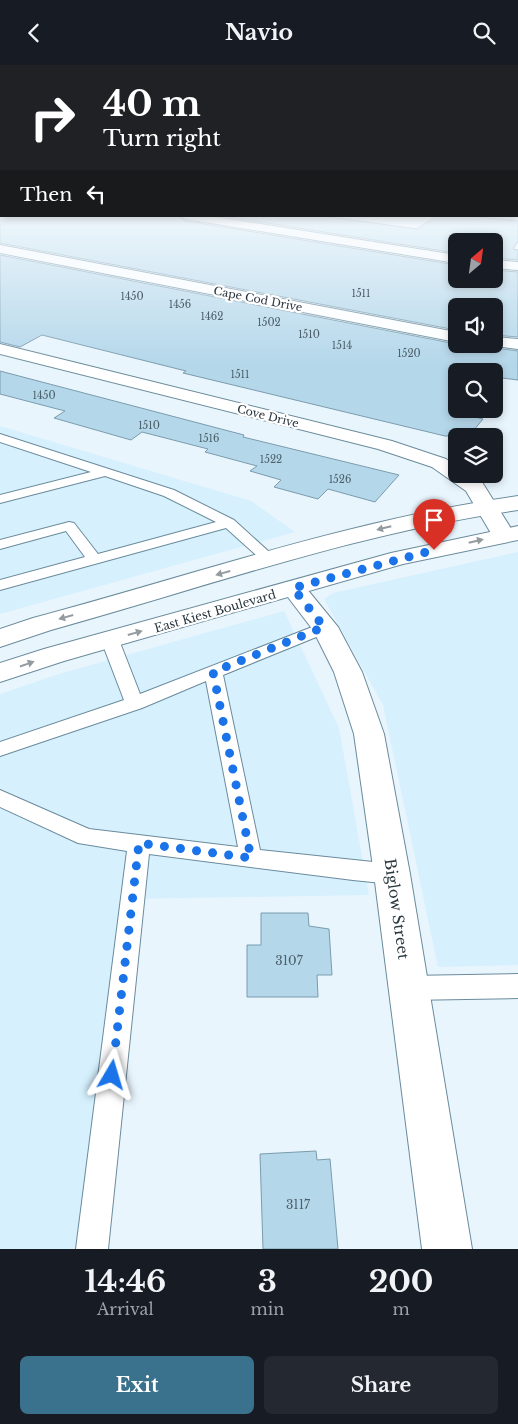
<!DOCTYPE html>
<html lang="en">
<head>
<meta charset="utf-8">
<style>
  :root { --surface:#171b24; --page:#242831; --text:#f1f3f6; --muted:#9ea1a6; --accent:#3a718c }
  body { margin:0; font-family:"Libre Baskerville",serif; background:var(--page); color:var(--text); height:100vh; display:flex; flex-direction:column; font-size:19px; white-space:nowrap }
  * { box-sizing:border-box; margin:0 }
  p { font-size:16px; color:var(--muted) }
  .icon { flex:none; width:28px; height:28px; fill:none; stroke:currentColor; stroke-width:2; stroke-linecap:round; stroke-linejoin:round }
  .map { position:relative; height:1184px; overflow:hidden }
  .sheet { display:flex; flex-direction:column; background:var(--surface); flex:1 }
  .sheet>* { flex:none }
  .banner { position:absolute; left:0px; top:0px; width:519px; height:152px; box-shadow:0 2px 8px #0003; background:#202124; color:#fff; overflow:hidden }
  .needle { width:32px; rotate:29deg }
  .tools { position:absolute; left:448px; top:168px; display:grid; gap:10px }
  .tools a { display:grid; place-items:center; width:55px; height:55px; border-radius:8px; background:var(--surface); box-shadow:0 2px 8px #0003; font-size:25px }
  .pin { position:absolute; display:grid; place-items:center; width:42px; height:42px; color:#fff; margin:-51px -21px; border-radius:50% 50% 50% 0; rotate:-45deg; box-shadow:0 0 5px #0007 }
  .pin .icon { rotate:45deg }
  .me { position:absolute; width:55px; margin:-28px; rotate:7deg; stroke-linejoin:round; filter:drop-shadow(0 0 4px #0008) }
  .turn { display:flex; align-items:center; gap:18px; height:105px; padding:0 20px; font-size:22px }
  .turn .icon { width:65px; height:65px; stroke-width:2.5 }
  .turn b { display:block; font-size:35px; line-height:42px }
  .then { display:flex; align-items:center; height:48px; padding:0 20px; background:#0003; gap:10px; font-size:19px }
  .eta { display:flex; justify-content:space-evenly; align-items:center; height:85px; text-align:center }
  .eta b { font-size:30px; font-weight:700; line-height:35px }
  .button { display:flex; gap:10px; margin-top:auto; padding:10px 20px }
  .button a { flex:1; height:58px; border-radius:8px; background:var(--accent); color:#fff; font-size:20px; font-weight:700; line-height:58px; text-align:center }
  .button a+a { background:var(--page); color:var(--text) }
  header { display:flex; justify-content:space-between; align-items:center; height:65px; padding:0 20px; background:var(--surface); font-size:22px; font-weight:700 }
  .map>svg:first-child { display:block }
  .built { fill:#d6f0fe }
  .building { fill:#b4d7ea; stroke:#7b9cae }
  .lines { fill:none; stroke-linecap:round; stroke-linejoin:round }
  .lane-casing { stroke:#6a8b9c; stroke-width:2 }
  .street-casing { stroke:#6a8b9c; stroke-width:2 }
  .secondary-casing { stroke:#6a8b9c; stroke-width:2 }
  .lane { fill:#fff; fill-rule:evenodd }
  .street { fill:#fff; fill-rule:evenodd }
  .secondary { fill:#fff; fill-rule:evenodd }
  .oneway { fill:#949b9f }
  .route { stroke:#1a73e8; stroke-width:9; stroke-dasharray:0 16.2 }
  .labels { text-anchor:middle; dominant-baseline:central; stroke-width:4.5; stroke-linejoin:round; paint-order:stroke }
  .number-label { font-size:10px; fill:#4c5f6a }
  .far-street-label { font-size:11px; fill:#2a373f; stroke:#fff }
  .street-label { font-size:12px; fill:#2a373f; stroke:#fff }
  .near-number-label { font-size:12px; fill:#4c5f6a }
  .near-street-label { font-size:15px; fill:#2a373f; stroke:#fff }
</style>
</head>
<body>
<header><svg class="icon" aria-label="back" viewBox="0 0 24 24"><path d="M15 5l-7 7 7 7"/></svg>Navio<svg class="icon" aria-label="search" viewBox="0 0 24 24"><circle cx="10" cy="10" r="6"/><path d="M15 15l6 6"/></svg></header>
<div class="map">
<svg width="518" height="1184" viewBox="0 0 518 1184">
  <rect width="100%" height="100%" fill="#e8f5fd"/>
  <g class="built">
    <path d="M 0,361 L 251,436 L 295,467 L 0,549 Z"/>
    <path d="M 518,487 L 518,900 L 438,902 L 383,640 L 324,534 L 333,528 Z"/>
    <path d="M 284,546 L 339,663 L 369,830 L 124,834 L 79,1184 L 0,1184 L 0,629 L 59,609 Z"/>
  </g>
  <g class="building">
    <path d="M 0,151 L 178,151 L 186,156 L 456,200 L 456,214 L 494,214 L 494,205 L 518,207 L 518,272 L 494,270 L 494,241 L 456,241 L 456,265 L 0,178 Z"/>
    <path d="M 223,151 L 323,151 L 417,164 L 436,151 L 470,151 L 518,156 L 518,176 L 513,184 L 518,185 L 518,195 L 494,193 L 494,176 L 456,176 L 456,188 Z"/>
    <path d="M 0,190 L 456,279 L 485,279 L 488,282 L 518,286 L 518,315 L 494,312 L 494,306 L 456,306 L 456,344 L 478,344 L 475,352 L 483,354 L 469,371 L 445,371 L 183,308 L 186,306 L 42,270 L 20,282 L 0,277 Z"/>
    <path d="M 0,306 L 244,370 L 243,372 L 399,410 L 375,437 L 328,424 L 318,434 L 274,422 L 281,415 L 250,406 L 257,401 L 205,387 L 208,384 L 142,367 L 131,375 L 54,353 L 65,346 L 0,329 Z"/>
    <path d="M 261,848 L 308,848 L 309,861 L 329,864 L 332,910 L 317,910 L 318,932 L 247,932 L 247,880 L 261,880 Z"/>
    <path d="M 316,1086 L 317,1095 L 330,1094 L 338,1184 L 263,1184 L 260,1089 Z"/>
  </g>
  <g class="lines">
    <defs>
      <g id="lane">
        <path d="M 0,369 L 174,425 L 234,455 L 278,495 L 275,498 L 265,498 L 226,463 L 0,525 L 0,515 L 85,492 L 66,466 L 0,484 L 0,475 L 69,457 L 74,458 L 98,489 L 216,457 L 164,431 L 105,411 L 0,438 L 0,430 L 91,407 L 0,377 Z"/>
        <path d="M 325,557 L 331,558 L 333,562 L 331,566 L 223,610 L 260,785 L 392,799 L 400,802 L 403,809 L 400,816 L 392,819 L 353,815 L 149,789 L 108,1184 L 76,1184 L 127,786 L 78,778 L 0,742 L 0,725 L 89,764 L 238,782 L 206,616 L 142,643 L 0,691 L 0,677 L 124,635 L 101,575 L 104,571 L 110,570 L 116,571 L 119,575 L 140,629 Z"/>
        <path d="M 518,909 L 518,933 L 408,935 L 399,931 L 395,923 L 399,915 L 408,911 Z"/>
      </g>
      <g id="street">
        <path d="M 518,144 L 518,151 L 517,151 Z"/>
        <path d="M 180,151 L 209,151 L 456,190 L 456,198 L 186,154 Z"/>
        <path d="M 0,180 L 456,267 L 456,277 L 0,188 Z"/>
        <path d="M 494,195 L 518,197 L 518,205 L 494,203 Z"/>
        <path d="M 494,272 L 518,274 L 518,284 L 488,280 L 487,279 L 494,279 Z"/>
        <path d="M 0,279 L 392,376 L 446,394 L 456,400 L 456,409 L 469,409 L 482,417 L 515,470 L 511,475 L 503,477 L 495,475 L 466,426 L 432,402 L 378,384 L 0,289 Z"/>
        <path d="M 293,516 L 302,518 L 338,562 L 362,607 L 384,669 L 410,809 L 472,1184 L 422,1184 L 374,809 L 354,669 L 334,607 L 313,565 L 281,523 L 284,518 Z"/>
      </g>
      <g id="secondary">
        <path d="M 518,431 L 518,445 C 359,467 206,522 51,565 L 0,582 L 0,564 L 33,553 C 193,510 353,454 518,431 Z"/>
        <path d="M 518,461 L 518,475 L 403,499 L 64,596 L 0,617 L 0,598 L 44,584 L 391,488 Z"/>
      </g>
    </defs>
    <use href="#lane" class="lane-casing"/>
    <use href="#street" class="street-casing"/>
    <use href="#secondary" class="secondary-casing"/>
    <use href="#lane" class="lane"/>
    <use href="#street" class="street"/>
    <use href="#secondary" class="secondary"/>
  </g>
  <defs><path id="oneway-solid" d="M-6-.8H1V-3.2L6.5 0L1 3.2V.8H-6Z" transform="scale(1.25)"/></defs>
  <g class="oneway">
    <use href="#oneway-solid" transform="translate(384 463) rotate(166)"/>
    <use href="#oneway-solid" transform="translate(476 476) rotate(-13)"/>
    <use href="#oneway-solid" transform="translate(223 508) rotate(164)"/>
    <use href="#oneway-solid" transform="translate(66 552) rotate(164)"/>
    <use href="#oneway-solid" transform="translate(135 568) rotate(-16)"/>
    <use href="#oneway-solid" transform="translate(27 599) rotate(-19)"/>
  </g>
  <linearGradient id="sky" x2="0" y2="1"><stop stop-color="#6dbcf0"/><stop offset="0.45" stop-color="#f5fafe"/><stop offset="1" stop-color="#f5fafe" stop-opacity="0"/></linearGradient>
  <rect width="518" height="300" fill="url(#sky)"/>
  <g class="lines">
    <path class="route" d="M 112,1010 L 139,778 L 251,793 L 213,607 L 324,562 L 293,523 L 434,485"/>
  </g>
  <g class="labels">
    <g class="number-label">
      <text x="361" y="228">1511</text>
      <text x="132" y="231">1450</text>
      <text x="180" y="239">1456</text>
      <text x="212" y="251">1462</text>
      <text x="269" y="257">1502</text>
      <text x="309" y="269">1510</text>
      <text x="342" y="280">1514</text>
      <text x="409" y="288">1520</text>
      <text x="240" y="309">1511</text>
      <text x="44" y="330">1450</text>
      <text x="149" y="360">1510</text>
      <text x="209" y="373">1516</text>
      <text x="271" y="394">1522</text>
      <text x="340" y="414">1526</text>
    </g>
    <g class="far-street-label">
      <text transform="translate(258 234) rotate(11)">Cape Cod Drive</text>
      <text transform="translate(268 351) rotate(14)">Cove Drive</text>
    </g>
    <g class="street-label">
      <text transform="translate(215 546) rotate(-16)">East Kiest Boulevard</text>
    </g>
    <g class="near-number-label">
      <text x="289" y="895">3107</text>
      <text x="298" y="1139">3117</text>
    </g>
    <g class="near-street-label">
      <text transform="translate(397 844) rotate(82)">Biglow Street</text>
    </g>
  </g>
</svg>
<div class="tools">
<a><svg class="needle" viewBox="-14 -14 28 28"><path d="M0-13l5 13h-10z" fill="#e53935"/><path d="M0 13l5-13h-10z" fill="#9ea1a6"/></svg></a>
<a><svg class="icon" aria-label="sound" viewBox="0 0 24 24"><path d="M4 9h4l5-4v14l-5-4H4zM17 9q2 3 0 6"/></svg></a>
<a><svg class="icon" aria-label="search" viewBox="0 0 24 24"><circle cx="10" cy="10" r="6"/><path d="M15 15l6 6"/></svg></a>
<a><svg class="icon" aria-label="layers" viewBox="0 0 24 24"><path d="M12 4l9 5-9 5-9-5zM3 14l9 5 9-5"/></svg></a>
</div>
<div class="pin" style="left:434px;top:485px;background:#d93025"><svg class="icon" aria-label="arrive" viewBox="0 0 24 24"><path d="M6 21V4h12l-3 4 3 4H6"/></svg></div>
<svg class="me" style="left:112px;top:1010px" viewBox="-20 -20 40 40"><path d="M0-17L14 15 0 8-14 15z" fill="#1a73e8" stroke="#fff" stroke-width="4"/></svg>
<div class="banner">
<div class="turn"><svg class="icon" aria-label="right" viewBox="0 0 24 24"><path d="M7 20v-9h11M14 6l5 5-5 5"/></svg><div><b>40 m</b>Turn right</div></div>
<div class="then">Then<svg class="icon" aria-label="left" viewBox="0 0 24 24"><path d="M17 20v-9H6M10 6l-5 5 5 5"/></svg></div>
</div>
</div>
<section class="sheet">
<div class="eta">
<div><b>14:46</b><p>Arrival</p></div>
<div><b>3</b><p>min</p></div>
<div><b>200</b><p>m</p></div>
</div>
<div class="button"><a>Exit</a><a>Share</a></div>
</section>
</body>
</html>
